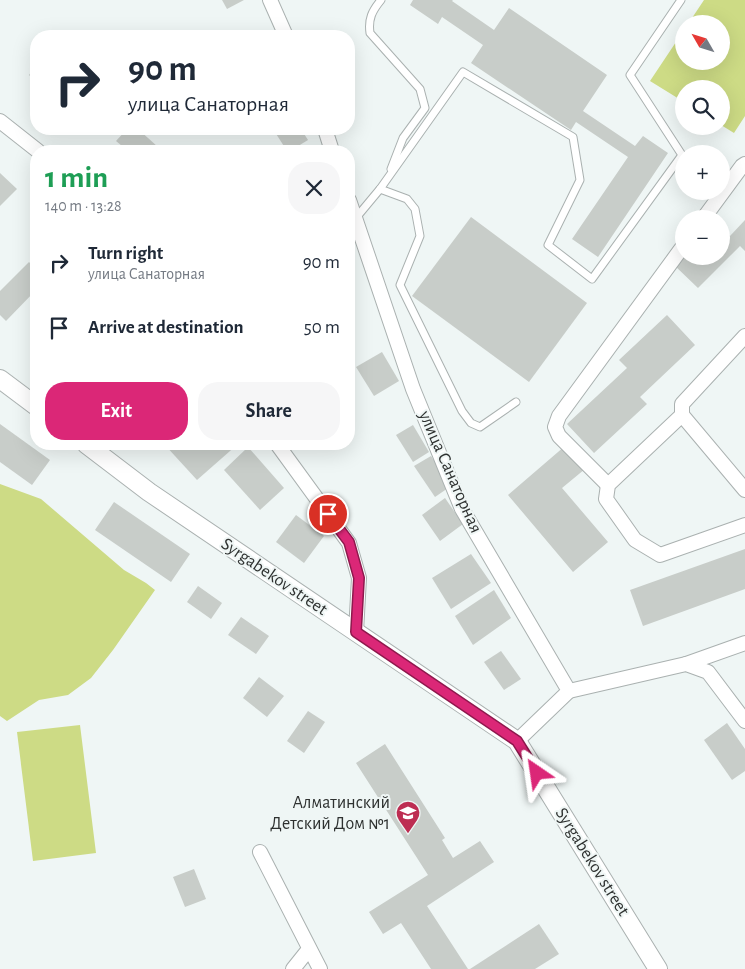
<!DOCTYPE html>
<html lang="en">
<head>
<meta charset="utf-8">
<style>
  :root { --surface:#fff; --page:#f6f6f7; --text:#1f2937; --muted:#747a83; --accent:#db2777 }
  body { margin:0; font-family:"Alegreya Sans",sans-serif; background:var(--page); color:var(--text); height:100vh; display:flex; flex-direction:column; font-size:19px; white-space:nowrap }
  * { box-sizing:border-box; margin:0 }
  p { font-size:16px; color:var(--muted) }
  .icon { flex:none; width:28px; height:28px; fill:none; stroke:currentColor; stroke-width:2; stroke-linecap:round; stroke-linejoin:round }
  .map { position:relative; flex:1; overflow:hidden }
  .panel { position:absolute; left:30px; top:145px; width:325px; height:305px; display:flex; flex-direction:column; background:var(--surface); border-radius:20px; box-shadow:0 5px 20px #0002 }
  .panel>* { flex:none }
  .hud { position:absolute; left:30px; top:30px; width:325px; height:105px; border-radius:20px; box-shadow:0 5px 20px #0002; background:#fff; color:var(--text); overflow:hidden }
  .needle { width:32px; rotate:309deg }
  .controls { position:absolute; left:675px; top:15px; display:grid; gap:10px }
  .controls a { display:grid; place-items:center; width:55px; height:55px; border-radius:50%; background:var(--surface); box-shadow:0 5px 20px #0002; font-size:25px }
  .pin { position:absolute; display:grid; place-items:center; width:42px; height:42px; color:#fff; margin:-21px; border:2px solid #fff; border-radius:50%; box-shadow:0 1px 5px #0007 }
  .me { position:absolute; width:55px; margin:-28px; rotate:328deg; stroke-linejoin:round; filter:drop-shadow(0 0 4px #0008) }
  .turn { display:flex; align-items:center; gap:18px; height:105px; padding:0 15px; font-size:22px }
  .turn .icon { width:65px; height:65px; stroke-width:2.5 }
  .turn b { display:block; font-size:35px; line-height:42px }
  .round { display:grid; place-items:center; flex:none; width:52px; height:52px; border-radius:20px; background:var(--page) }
  .headline { display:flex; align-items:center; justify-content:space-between; height:85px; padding:0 15px }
  h1 { font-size:30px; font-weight:600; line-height:38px; color:#1e9e55 }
  .cta { display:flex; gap:10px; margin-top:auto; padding:10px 15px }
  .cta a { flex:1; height:58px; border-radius:20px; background:var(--accent); color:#fff; font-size:20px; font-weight:600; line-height:58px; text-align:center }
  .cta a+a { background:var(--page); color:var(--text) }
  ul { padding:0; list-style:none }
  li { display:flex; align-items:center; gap:15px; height:65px; padding:0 15px }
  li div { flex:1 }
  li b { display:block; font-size:19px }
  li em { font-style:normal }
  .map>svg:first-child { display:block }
  .green { fill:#cddb85 }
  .building { fill:#c8cdc9 }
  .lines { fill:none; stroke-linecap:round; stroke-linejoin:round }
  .service-casing { stroke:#aab1b0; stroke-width:9 }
  .minor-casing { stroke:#aab1b0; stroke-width:16 }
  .tertiary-casing { stroke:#aab1b0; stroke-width:20 }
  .service { stroke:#fff; stroke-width:7 }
  .minor { stroke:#fff; stroke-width:14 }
  .tertiary { stroke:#fff; stroke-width:18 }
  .route-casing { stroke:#8e194d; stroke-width:12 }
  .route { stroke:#db2777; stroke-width:9 }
  .labels { text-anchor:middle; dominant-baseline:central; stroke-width:4; stroke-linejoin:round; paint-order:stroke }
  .street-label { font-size:18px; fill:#2e3130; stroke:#eff6f5 }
  .poi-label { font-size:18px; fill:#2e3130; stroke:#eff6f5; text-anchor:end }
</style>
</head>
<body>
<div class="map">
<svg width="745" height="969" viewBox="0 0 745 969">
  <rect width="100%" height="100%" fill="#eff6f5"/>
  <g class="green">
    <path d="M 704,0 L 745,0 L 745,116 L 734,133 L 721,125 L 721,89 L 684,89 L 684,102 L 650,81 L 684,30 L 684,61 L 721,61 L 721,24 L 688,24 Z"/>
    <path d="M 0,484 L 41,499 L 124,570 L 146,583 L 155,590 L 113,650 L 91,678 L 68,695 L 39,700 L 7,721 L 0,716 Z"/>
    <path d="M 80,725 L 96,853 L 33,861 L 17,732 Z"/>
  </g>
  <g class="building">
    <path d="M 222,0 L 244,0 L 227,9 Z"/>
    <path d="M 413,0 L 453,0 L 452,1 L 494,30 L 509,8 L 607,75 L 583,111 L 635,146 L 643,136 L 668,153 L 598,257 L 572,239 L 628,157 L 576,122 L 571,130 L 471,63 L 483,45 L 442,17 L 438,24 L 410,5 Z"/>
    <path d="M 36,66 L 36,82 L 29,75 Z"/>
    <path d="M 127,129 L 138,129 L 158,147 L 154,151 L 128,151 L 116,141 Z"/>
    <path d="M 273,129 L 301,129 L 308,140 L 290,151 L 287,151 Z"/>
    <path d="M 0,173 L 17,189 L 0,206 Z"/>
    <path d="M 471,217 L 587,303 L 529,382 L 412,296 Z"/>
    <path d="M 745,220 L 745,251 L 740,246 L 698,288 L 673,264 L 684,256 L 721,256 L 721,227 L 730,236 Z"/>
    <path d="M 29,262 L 36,269 L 36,290 L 6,321 L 0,315 L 0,291 Z"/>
    <path d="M 667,315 L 695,345 L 640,397 L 647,404 L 594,453 L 567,424 L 627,368 L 619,360 Z"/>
    <path d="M 382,352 L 399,381 L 374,396 L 356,367 Z"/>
    <path d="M 0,424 L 50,460 L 32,485 L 0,462 Z"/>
    <path d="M 413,425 L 429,452 L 413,462 L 396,435 Z"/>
    <path d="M 164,444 L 238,444 L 197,480 Z"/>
    <path d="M 565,446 L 585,469 L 562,488 L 608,542 L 573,572 L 508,495 Z"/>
    <path d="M 248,447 L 284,488 L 260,510 L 224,470 Z"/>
    <path d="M 431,456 L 451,486 L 435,497 L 414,466 Z"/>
    <path d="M 445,498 L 463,524 L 440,541 L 422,515 Z"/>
    <path d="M 114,502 L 190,554 L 171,582 L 95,530 Z"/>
    <path d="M 296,515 L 324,536 L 304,563 L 276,542 Z"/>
    <path d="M 745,549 L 745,589 L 643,626 L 630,590 Z"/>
    <path d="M 471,554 L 491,583 L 451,609 L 432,578 Z"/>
    <path d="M 198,586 L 222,603 L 211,619 L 187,602 Z"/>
    <path d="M 494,590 L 511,618 L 473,645 L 455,616 Z"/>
    <path d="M 241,617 L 269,636 L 256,654 L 228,635 Z"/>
    <path d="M 501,651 L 521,679 L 504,690 L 484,662 Z"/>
    <path d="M 259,677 L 284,696 L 267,717 L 243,698 Z"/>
    <path d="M 308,711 L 325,722 L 304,753 L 287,741 Z"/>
    <path d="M 727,723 L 745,749 L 745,771 L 732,780 L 704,740 Z"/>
    <path d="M 385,744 L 445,838 L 442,840 L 453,858 L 480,841 L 494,862 L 427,906 L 468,969 L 431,969 L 401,923 L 383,934 L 369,912 L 428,875 L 356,763 Z"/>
    <path d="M 194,869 L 206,899 L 185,907 L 173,877 Z"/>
    <path d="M 539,924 L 559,954 L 535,969 L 470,969 Z"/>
  </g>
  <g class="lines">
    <defs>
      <g id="service">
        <path d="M 381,0 C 372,11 368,19 370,33 L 420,89 L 425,108 L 403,138 L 391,169"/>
        <path d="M 380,189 L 407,199 L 415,209 L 420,236 L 400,285 L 462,411 L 471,423 L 480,427 L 516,402"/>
        <path d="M 355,219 L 380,189 L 463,72 L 573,137 L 580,180 L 548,245 L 592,279 L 682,155 L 630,75 L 681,0"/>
      </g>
      <g id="minor">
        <path d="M 270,0 L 286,36"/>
        <path d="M 0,121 L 38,151"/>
        <path d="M 325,129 L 332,151"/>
        <path d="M 349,200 L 413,389 L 462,509 L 569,691 L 517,741"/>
        <path d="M 703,219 L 742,166 L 745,164"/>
        <path d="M 745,336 L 682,404 L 682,415 L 745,490"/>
        <path d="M 682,415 L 608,485 L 606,499 L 635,540 L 660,555 L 745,525"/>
        <path d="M 277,444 L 349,543 L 359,578 L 356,632"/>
        <path d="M 608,485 L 559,436 L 555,427 L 559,416 L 684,245"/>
        <path d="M 686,664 L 745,643"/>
        <path d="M 569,691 L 686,664 L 708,672 L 745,721"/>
        <path d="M 260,852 L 320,969"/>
        <path d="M 293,969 L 309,949"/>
      </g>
      <g id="tertiary">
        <path d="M 0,379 L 36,406"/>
        <path d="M 86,444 L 149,492 L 517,741 L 658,969"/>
      </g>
    </defs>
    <use href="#service" class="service-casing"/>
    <use href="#minor" class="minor-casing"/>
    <use href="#tertiary" class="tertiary-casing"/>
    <use href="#service" class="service"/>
    <use href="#minor" class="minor"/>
    <use href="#tertiary" class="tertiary"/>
  </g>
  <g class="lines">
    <defs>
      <path id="route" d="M 328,514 L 349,542 L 359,578 L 356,632 L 517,741 L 537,773"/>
    </defs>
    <use href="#route" class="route-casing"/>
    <use href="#route" class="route"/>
  </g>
  <defs>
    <symbol id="school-pin" viewBox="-11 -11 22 30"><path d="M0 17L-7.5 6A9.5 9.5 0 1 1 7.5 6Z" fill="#bd2d52" stroke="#eff6f5"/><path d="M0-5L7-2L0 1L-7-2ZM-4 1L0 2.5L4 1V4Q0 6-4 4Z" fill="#fff"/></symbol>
  </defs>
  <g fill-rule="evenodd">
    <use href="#school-pin" x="394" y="799" width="28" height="38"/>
  </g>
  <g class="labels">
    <g class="street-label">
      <text transform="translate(450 472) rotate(66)">улица Санаторная</text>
      <text transform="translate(274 577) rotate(34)">Syrgabekov street</text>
      <text transform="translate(592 862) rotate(58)">Syrgabekov street</text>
    </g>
    <g class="poi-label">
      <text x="390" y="803">Алматинский<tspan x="390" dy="21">Детский Дом №1</tspan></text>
    </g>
  </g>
</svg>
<div class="controls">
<a><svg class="needle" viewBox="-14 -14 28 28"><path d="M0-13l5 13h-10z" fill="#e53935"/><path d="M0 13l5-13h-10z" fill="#747a83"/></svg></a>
<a><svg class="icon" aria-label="search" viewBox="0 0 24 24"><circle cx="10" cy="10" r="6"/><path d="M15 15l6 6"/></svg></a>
<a>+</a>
<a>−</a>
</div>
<div class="pin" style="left:328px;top:514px;background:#d93025"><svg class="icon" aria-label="arrive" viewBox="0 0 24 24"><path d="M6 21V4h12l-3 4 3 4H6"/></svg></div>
<svg class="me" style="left:537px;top:773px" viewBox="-20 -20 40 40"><path d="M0-17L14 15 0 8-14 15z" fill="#db2777" stroke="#fff" stroke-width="4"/></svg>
<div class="hud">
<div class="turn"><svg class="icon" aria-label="right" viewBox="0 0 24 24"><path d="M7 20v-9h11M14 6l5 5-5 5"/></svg><div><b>90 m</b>улица Санаторная</div></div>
</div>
<section class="panel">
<div class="headline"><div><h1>1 min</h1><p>140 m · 13:28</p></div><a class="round"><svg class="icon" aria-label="close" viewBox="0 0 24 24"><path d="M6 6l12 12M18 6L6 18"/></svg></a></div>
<ul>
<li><svg class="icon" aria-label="right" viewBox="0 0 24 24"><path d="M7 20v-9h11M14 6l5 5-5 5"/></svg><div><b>Turn right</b><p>улица Санаторная</p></div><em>90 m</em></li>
<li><svg class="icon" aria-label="arrive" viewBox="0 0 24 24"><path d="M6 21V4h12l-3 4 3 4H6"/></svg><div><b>Arrive at destination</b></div><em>50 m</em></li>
</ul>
<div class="cta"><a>Exit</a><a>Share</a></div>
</section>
</div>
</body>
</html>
